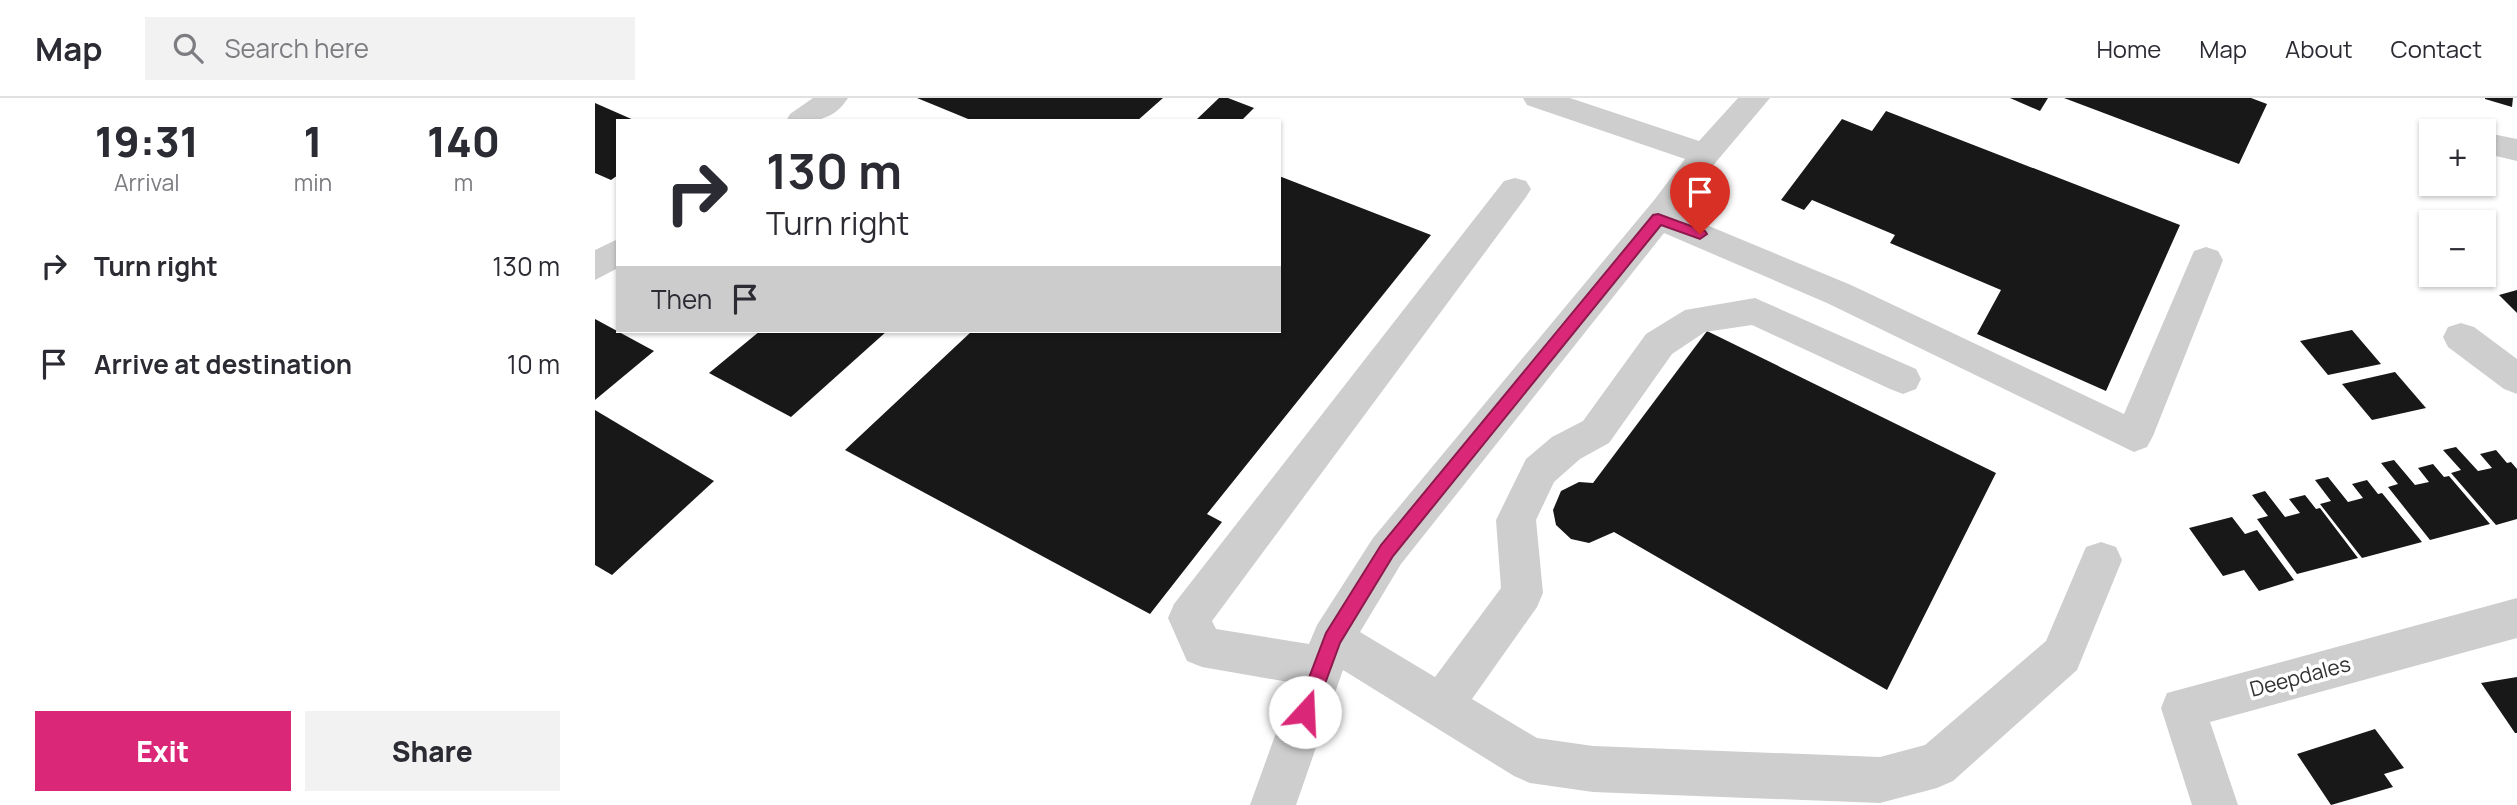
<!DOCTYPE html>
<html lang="en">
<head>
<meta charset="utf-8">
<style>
  :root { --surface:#fff; --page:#f2f2f3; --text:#2b2b33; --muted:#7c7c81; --line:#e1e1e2; --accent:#db2777 }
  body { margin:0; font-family:Manrope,sans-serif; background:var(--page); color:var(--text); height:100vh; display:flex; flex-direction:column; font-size:26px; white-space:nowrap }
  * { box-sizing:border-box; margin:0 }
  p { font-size:23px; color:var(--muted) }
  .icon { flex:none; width:38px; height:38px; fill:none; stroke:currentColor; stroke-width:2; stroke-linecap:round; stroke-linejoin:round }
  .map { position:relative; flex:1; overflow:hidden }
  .sheet { display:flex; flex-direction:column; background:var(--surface); width:595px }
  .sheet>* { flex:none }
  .guide { position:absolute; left:21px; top:21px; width:665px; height:214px; border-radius:0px; box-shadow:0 2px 5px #0004; background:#fff; color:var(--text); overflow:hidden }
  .fabs { position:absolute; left:1824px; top:21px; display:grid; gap:14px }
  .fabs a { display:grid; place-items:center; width:77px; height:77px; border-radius:0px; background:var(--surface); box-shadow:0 2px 5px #0004; font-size:35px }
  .pin { position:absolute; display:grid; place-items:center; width:60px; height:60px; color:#fff; margin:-72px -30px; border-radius:50% 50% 50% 0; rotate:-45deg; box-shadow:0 0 7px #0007 }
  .pin .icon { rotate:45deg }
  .me { position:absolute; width:77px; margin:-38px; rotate:20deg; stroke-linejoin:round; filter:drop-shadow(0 0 5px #0008) }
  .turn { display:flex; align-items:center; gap:24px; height:147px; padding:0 35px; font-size:32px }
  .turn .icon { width:91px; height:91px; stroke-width:2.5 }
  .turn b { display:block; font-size:49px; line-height:60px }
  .then { display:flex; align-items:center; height:66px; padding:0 35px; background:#0003; gap:14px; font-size:26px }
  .eta { display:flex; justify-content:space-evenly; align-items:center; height:119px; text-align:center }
  .eta b { font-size:42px; font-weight:800; line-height:49px }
  .primary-button { display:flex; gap:14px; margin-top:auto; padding:14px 35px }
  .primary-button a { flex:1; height:80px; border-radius:0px; background:var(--accent); color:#fff; font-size:28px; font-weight:800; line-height:80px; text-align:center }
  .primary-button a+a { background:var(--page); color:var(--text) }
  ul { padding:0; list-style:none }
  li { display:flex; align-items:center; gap:21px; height:98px; padding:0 35px }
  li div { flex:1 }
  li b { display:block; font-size:26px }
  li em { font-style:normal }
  header { display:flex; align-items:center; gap:42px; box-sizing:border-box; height:98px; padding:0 35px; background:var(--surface); border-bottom:2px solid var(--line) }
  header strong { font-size:33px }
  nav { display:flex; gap:38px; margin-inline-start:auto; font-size:24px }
  .search { width:490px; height:63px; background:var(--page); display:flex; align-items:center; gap:18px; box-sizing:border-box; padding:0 24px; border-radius:0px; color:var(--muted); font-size:26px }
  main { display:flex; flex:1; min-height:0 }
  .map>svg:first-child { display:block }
  .building { fill:#181818 }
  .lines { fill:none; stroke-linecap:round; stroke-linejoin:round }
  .minor { fill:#cecece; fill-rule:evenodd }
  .route { fill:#db2777; stroke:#8e194d; stroke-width:2 }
  .labels { text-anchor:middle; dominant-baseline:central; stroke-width:7; stroke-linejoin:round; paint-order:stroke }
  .street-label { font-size:21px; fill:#313131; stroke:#fff }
</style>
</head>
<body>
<header>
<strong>Map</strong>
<div class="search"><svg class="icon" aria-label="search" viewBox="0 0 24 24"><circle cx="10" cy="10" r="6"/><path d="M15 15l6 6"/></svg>Search here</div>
<nav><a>Home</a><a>Map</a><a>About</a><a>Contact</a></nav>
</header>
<main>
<section class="sheet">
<div class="eta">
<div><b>19:31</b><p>Arrival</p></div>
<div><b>1</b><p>min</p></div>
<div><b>140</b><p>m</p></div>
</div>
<ul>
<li><svg class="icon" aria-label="right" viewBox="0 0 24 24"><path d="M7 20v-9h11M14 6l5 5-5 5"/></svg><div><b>Turn right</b></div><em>130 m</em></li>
<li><svg class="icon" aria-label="arrive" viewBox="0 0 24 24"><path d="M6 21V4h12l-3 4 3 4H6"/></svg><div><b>Arrive at destination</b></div><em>10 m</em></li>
</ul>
<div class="primary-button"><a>Exit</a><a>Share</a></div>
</section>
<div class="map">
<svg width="1922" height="707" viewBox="0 0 1922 707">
  <rect width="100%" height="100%" fill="#fff"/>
  <g class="building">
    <path d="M 322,0 L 568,0 L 542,23 L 378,23 Z"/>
    <path d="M 624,0 L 633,0 L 659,10 L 646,23 L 600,23 Z"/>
    <path d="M 1415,0 L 1453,0 L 1445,13 Z"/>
    <path d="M 1469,0 L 1656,0 L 1672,6 L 1644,66 Z"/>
    <path d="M 1918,0 L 1917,9 L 1890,1 L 1890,0 Z"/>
    <path d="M 0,5 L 41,23 L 23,23 L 23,77 L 16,82 L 0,75 Z"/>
    <path d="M 1291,13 L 1585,127 L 1511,293 L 1382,236 L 1406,192 L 1295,145 L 1300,137 L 1217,102 L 1209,112 L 1186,102 L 1247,21 L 1277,33 Z"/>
    <path d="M 684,78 L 836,137 L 612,416 L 627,424 L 555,516 L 250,352 L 377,233 L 684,233 Z"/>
    <path d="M 1922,192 L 1922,215 L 1904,197 Z"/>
    <path d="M 0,221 L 59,253 L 0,302 Z"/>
    <path d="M 1757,232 L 1786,266 L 1733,277 L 1705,243 Z"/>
    <path d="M 165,233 L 292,233 L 196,319 L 114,275 Z"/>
    <path d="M 1112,233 L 1401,375 L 1292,592 L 1019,434 L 994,445 L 976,441 L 961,427 L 958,412 L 966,393 L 984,384 L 998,385 Z"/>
    <path d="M 1800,274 L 1831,310 L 1777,322 L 1747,286 Z"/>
    <path d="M 0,312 L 119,383 L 17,477 L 0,467 Z"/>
    <path d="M 1861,349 L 1883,373 L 1897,370 L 1885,356 L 1901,352 L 1912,365 L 1916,364 L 1922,371 L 1922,421 L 1901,427 L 1856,375 L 1866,372 L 1848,352 Z"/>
    <path d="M 1799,362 L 1820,387 L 1834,384 L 1823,370 L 1838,366 L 1849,379 L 1854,378 L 1895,426 L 1835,442 L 1793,389 L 1803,386 L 1786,365 Z"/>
    <path d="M 1733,379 L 1753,404 L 1768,400 L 1757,386 L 1772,382 L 1783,396 L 1787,395 L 1827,444 L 1767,460 L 1725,406 L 1736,403 L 1720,382 Z"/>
    <path d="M 1670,393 L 1690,419 L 1705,415 L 1694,401 L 1710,397 L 1721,411 L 1725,410 L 1763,460 L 1702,476 L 1662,421 L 1673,418 L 1657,397 Z"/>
    <path d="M 1637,419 L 1650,436 L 1662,432 L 1699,482 L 1664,493 L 1649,472 L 1628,478 L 1594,430 Z"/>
    <path d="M 1922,579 L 1922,635 L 1920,635 L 1886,585 Z"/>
    <path d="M 1780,631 L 1809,670 L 1789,676 L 1798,689 L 1736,707 L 1702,656 Z"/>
  </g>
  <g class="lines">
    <g class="minor">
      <path d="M 218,0 L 253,0 C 237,25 217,23 191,23 L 195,16 Z"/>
      <path d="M 928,0 L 975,0 L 1104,43 L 1143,0 L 1175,0 L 1121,64 L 1085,116 L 1256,187 L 1529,316 L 1599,153 L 1611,149 L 1623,153 L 1628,162 L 1558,338 L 1552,349 L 1539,354 L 1232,205 L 1069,135 L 806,466 L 765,534 L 840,579 L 906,490 L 901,422 L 931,361 L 957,339 L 988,323 L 1051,236 L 1090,212 L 1160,200 L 1321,271 L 1326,281 L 1321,291 L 1308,296 L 1295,291 L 1157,227 L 1110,234 L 1077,256 L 1014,345 L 985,361 L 959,384 L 941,422 L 948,495 L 942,509 L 877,601 L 942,640 L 998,648 L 1285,659 L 1330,647 L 1451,543 L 1491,449 L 1506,444 L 1521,449 L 1527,462 L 1482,572 L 1358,683 L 1342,690 L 1285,705 L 998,694 L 935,685 L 919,678 L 748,572 L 701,707 L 655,707 L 699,585 L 607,569 L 592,563 L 573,520 L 579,506 L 909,83 L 920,80 L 931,83 L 936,91 L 931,99 L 617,523 L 621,531 L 714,546 L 722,527 L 778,440 L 1060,101 L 1090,61 L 932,7 Z"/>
      <path d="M 1892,35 L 1922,41 L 1922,63 L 1888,55 L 1888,37 Z"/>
      <path d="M 23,141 L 23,170 L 0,182 L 0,152 Z"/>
      <path d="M 1866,225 L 1879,229 L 1922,261 L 1922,296 L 1909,291 L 1853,249 L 1848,239 L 1853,229 Z"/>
      <path d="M 1922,500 L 1922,540 L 1615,624 L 1643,707 L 1597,707 L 1566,610 L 1572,595 Z"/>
    </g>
  </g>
  <path class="route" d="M 1063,116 L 1110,133 L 1112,136 L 1105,141 L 1066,127 L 798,458 L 745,545 L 717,621 L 710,623 L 704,621 L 701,614 L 731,535 L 786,447 L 1058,117 Z"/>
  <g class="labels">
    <g class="street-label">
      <text transform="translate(1705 578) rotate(-15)">Deepdales</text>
    </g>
  </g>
</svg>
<div class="fabs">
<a>+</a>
<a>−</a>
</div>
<div class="pin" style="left:1105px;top:136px;background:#d93025"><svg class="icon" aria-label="arrive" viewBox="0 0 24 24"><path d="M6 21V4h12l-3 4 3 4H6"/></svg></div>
<svg class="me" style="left:710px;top:614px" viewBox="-20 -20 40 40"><circle r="19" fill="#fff"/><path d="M0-13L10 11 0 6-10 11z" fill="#db2777"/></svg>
<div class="guide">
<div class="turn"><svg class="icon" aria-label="right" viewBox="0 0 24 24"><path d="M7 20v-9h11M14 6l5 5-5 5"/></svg><div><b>130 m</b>Turn right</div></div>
<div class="then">Then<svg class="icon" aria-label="arrive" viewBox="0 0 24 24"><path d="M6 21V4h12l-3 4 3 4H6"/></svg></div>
</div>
</div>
</main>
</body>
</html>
